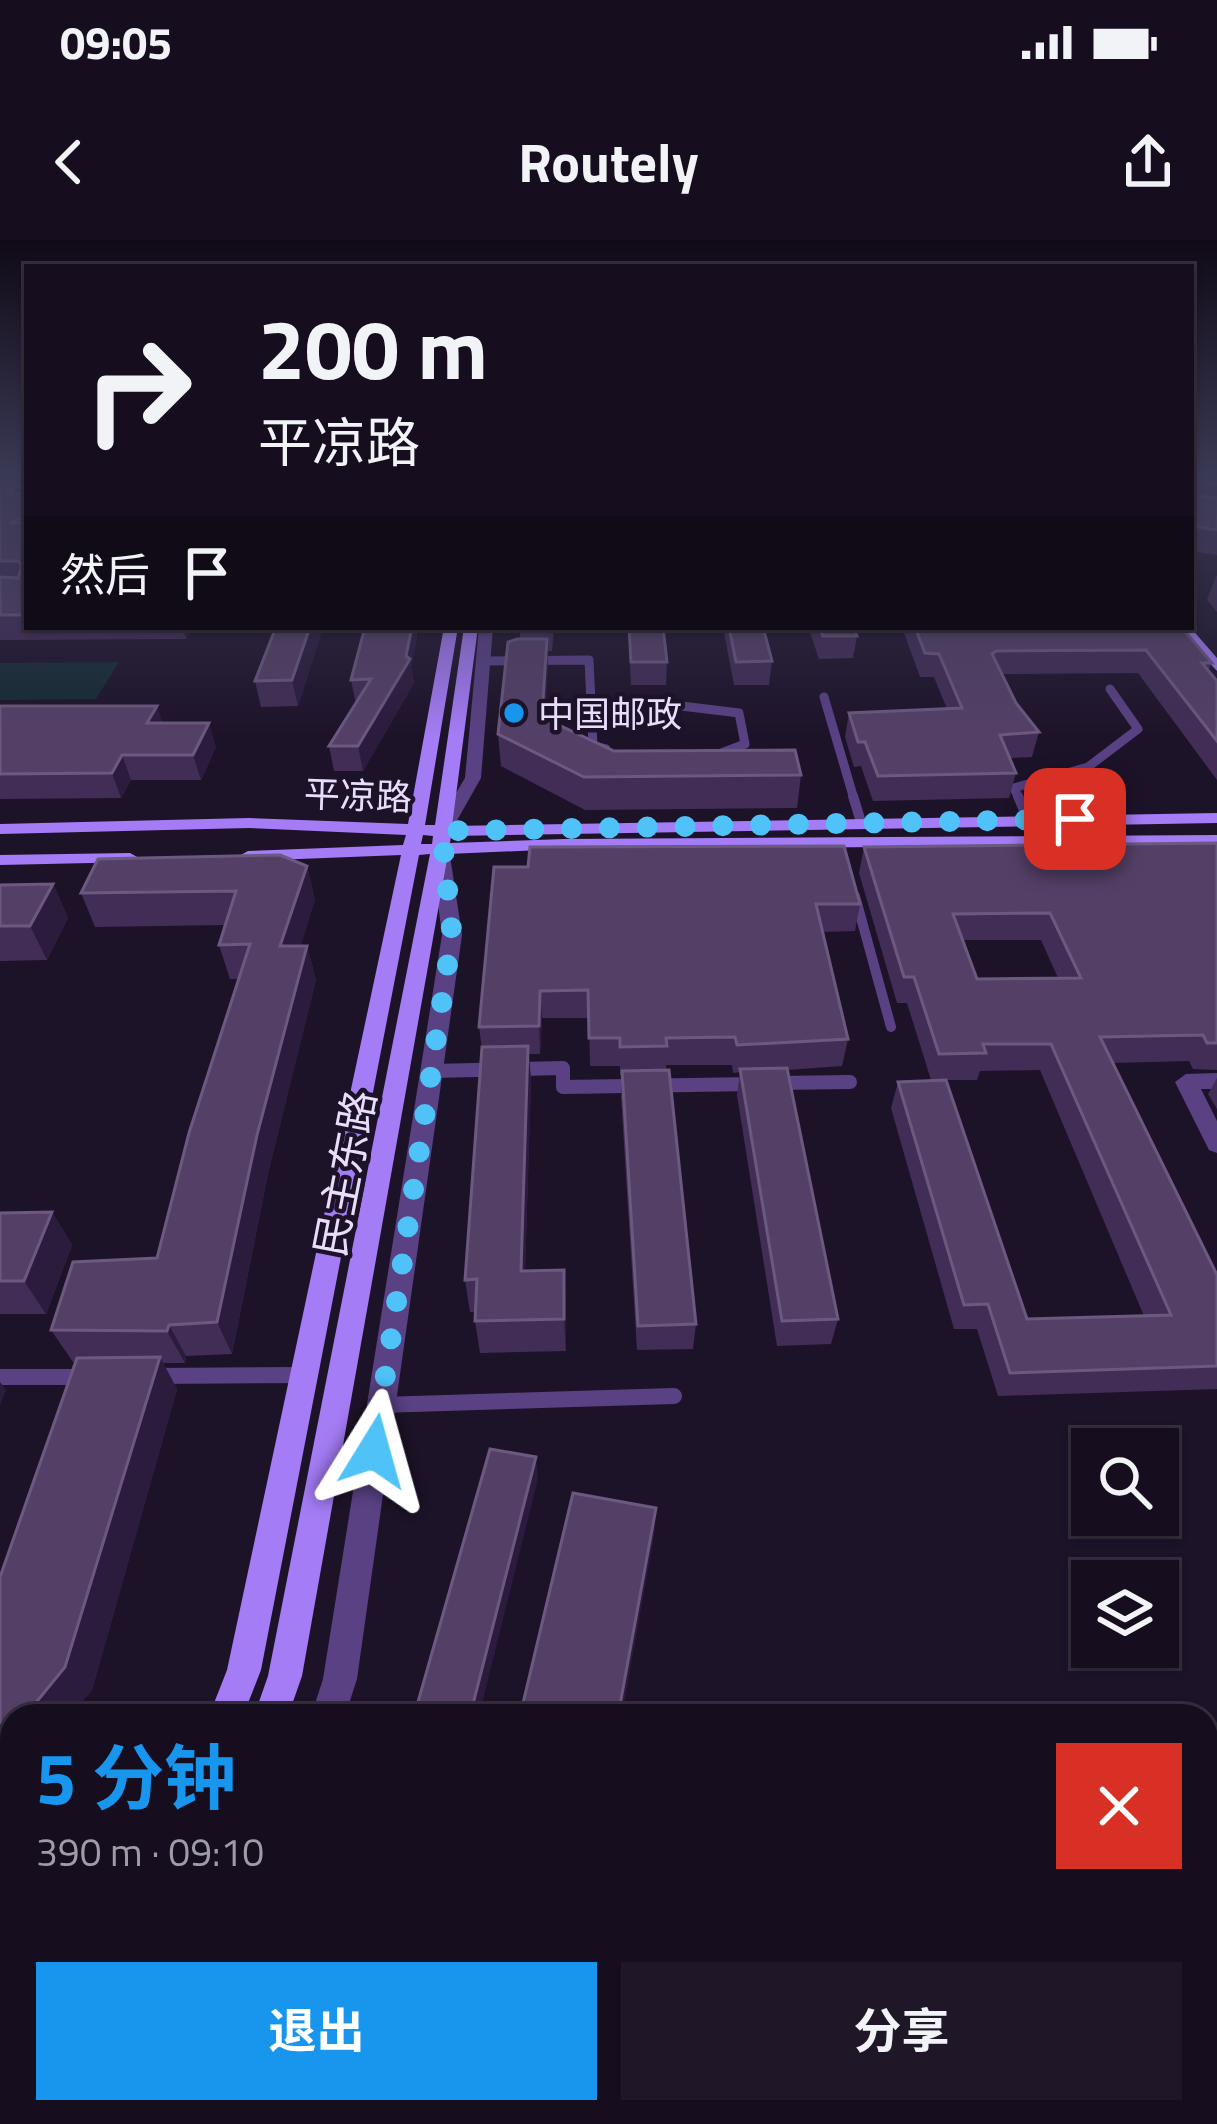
<!DOCTYPE html>
<html lang="zh">
<head>
<meta charset="utf-8">
<style>
  :root { --surface:#160e1f; --page:#1f1728; --text:#f1f3f6; --muted:#9e9ca4; --line:#352e3d; --accent:#1896ee }
  body { margin:0; font-family:"Titillium Web","Noto Sans SC",sans-serif; background:var(--page); color:var(--text); height:100vh; display:flex; flex-direction:column; font-size:45px; white-space:nowrap }
  * { box-sizing:border-box; margin:0 }
  p { font-size:39px; color:var(--muted) }
  .icon { flex:none; width:66px; height:66px; fill:none; stroke:currentColor; stroke-width:2; stroke-linecap:round; stroke-linejoin:round }
  .map { position:relative; flex:1; overflow:hidden }
  .panel { position:absolute; left:0px; top:1464px; width:1218px; height:420px; display:flex; flex-direction:column; background:var(--surface); border-radius:36px 36px 0 0; box-shadow:0 3px 9px #0004,0 0 0 3px var(--line) }
  .panel>* { flex:none }
  .hud { position:absolute; left:24px; top:24px; width:1170px; height:366px; border-radius:0px; box-shadow:0 3px 9px #0004,0 0 0 3px var(--line); background:#160e1f; color:var(--text); overflow:hidden }
  .fabs { position:absolute; left:1071px; top:1188px; display:grid; gap:24px }
  .fabs a { display:grid; place-items:center; width:108px; height:108px; border-radius:0px; background:var(--surface); box-shadow:0 3px 9px #0004,0 0 0 3px var(--line); font-size:60px }
  .pin { position:absolute; display:grid; place-items:center; width:102px; height:102px; color:#fff; margin:-51px; border-radius:24px; box-shadow:0 6px 18px #0006 }
  .me { position:absolute; width:132px; margin:-66px; rotate:8deg; stroke-linejoin:round; filter:drop-shadow(0 0 9px #0008) }
  .turn { display:flex; align-items:center; gap:42px; height:252px; padding:0 36px; font-size:54px }
  .turn .icon { width:156px; height:156px; stroke-width:2.5 }
  .turn b { display:block; font-size:84px; line-height:102px }
  .then { display:flex; align-items:center; height:114px; padding:0 36px; background:#0003; gap:24px; font-size:45px }
  .round { display:grid; place-items:center; flex:none; width:126px; height:126px; border-radius:0px; background:var(--page) }
  .head { display:flex; align-items:center; justify-content:space-between; height:204px; padding:0 36px }
  h1 { font-size:72px; font-weight:700; line-height:90px; color:var(--accent) }
  .button { display:flex; gap:24px; margin-top:auto; padding:24px 36px }
  .button a { flex:1; height:138px; border-radius:0px; background:var(--accent); color:#fff; font-size:48px; font-weight:700; line-height:138px; text-align:center }
  .button a+a { background:var(--page); color:var(--text) }
  .status { display:flex; justify-content:space-between; align-items:center; height:84px; padding:0 60px; background:var(--surface); direction:ltr }
  .status svg { height:33px; fill:currentColor }
  header { display:flex; justify-content:space-between; align-items:center; height:156px; padding:0 36px; background:var(--surface); font-size:54px; font-weight:700 }
  .map>svg:first-child { display:block }
  .green { fill:#162b33 }
  .lines { fill:none; stroke-linecap:round; stroke-linejoin:round }
  .lane-far3 { stroke:#594184; stroke-width:9 }
  .lane-far2 { stroke:#594184; stroke-width:10 }
  .lane-far1 { stroke:#594184; stroke-width:14 }
  .lane { stroke:#594184; stroke-width:16 }
  .street { fill:#594184; fill-rule:evenodd }
  .secondary { fill:#a47cf5; fill-rule:evenodd }
  .wall { fill:#422d56; fill-rule:evenodd }
  .shaded-wall { fill:#2b1b3c }
  .building { fill:#544067; stroke:#6b597f; stroke-width:3; fill-rule:evenodd }
  .route { stroke:#4fc3f7; stroke-width:21; stroke-dasharray:0 37.8 }
  .poi-dot { fill:#1896ee; stroke:#1d1329; stroke-width:4.5 }
  .labels { text-anchor:middle; dominant-baseline:central; stroke-width:9; stroke-linejoin:round; paint-order:stroke }
  .far-poi-label { font-size:36px; fill:#eaddfc; stroke:#1d1329; text-anchor:start }
  .far-street-label { font-size:36px; fill:#eaddfc; stroke:#1d1329 }
  .street-label { font-size:42px; fill:#eaddfc; stroke:#1d1329 }
</style>
</head>
<body>
<div class="status"><b>09:05</b><svg viewBox="0 0 49 12"><path d="M0 12V9h3v3zM5 12V6h3v6zM10 12V3h3v9zM15 12V0h3v12zM26 1h20v11H26zM47 4h2v5h-2z"/></svg></div>
<header><svg class="icon" aria-label="back" viewBox="0 0 24 24"><path d="M15 5l-7 7 7 7"/></svg>Routely<svg class="icon" aria-label="share" viewBox="0 0 24 24"><path d="M12 15V3M7 8l5-5 5 5M5 13v7h14v-7"/></svg></header>
<div class="map">
<svg width="1217" height="1884" viewBox="0 0 1217 1884">
  <rect width="100%" height="100%" fill="#1d1329"/>
  <path class="green" d="M 119,422 L 96,459 L 0,460 L 0,423 Z"/>
  <g class="lines">
    <g class="lane-far3">
      <path d="M 483,421 L 589,420 L 593,506 L 606,509"/>
      <path d="M 824,457 L 854,559"/>
      <path d="M 591,475 L 665,464 L 739,473 L 745,504 L 711,517"/>
      <path d="M 1019,559 L 1014,548 L 1088,527 L 1138,489 L 1110,449"/>
    </g>
    <g class="lane-far2">
      <path d="M 853,556 L 861,582"/>
      <path d="M 1018,556 L 1028,580"/>
      <path d="M 855,656 L 891,787"/>
    </g>
    <g class="lane-far1">
      <path d="M 430,831 L 563,828 L 563,847 L 754,844"/>
      <path d="M 777,843 L 850,842"/>
    </g>
    <g class="lane">
      <path d="M 153,1136 L 304,1135"/>
      <path d="M 0,1137 L 89,1137"/>
      <path d="M 380,1165 L 674,1156"/>
    </g>
    <g class="street">
      <path d="M 479,387 L 493,387 L 481,538 L 451,591 L 442,596 L 433,591 L 465,538 Z"/>
      <path d="M 440,604 L 449,609 L 462,695 L 357,1439 L 345,1476 L 311,1476 L 323,1439 L 442,695 L 431,609 Z"/>
      <path d="M 1217,833 L 1217,849 L 1201,849 L 1217,881 L 1217,913 L 1209,910 L 1175,842 L 1186,834 Z"/>
      <path d="M 50,1872 L 96,1872 L 91,1884 L 45,1884 Z"/>
    </g>
    <g class="secondary">
      <path d="M 444,387 L 458,387 L 425,585 L 435,585 L 464,387 L 478,387 L 452,586 L 1217,573 L 1217,583 L 451,596 L 450,603 L 564,599 L 1217,595 L 1217,605 L 564,609 L 448,614 L 302,1436 L 288,1476 L 254,1476 L 268,1436 L 430,614 L 419,615 L 261,1430 L 243,1476 L 209,1476 L 227,1430 L 401,615 L 248,621 L 239,616 L 248,611 L 403,605 L 406,595 L 249,588 L 0,594 L 0,584 L 249,578 L 408,584 ZM 423,595 L 433,596 L 432,604 L 421,604 Z"/>
      <path d="M 1176,387 L 1190,387 L 1217,418 L 1217,431 Z"/>
      <path d="M 130,613 L 139,618 L 136,622 L 0,625 L 0,615 Z"/>
      <path d="M 12,1753 L 12,1804 L 0,1809 L 0,1758 Z"/>
      <path d="M 12,1833 L 12,1872 L 24,1872 L 15,1884 L 0,1884 L 0,1838 Z"/>
    </g>
  </g>
  <g class="wall">
    <path d="M 0,234 L 27,234 L 27,387 L 193,387 L 186,399 L 0,400 Z"/>
    <path d="M 1197,234 L 1217,234 L 1217,315 L 1191,311 L 1191,256 Z"/>
    <path d="M 1216,336 L 1217,336 L 1217,372 L 1207,360 Z"/>
    <path d="M 262,387 L 416,387 L 417,396 L 411,427 L 414,443 L 363,531 L 334,531 L 329,506 L 356,464 L 351,440 L 365,390 L 322,390 L 298,466 L 261,467 L 255,441 L 275,390 L 262,390 Z"/>
    <path d="M 520,387 L 554,387 L 552,411 L 547,411 L 545,478 L 614,511 L 801,535 L 797,568 L 585,570 L 501,526 L 498,494 L 520,399 Z"/>
    <path d="M 628,387 L 663,387 L 667,422 L 666,445 L 631,445 Z"/>
    <path d="M 723,387 L 763,387 L 772,421 L 769,445 L 734,445 Z"/>
    <path d="M 808,387 L 1181,387 L 1212,423 L 1208,431 L 1217,441 L 1217,540 L 1138,433 L 1002,434 L 1016,463 L 1039,492 L 1032,517 L 1010,518 L 1016,533 L 1009,558 L 873,561 L 861,526 L 854,527 L 845,497 L 849,473 L 947,469 L 934,437 L 920,437 L 903,390 L 855,390 L 857,396 L 853,418 L 819,419 Z"/>
    <path d="M 0,466 L 163,483 L 216,507 L 201,540 L 131,540 L 121,558 L 0,559 Z"/>
    <path d="M 1217,603 L 1217,830 L 1193,829 L 1189,821 L 1113,823 L 1217,1035 L 1217,1149 L 998,1156 L 977,1089 L 954,1089 L 891,868 L 898,842 L 1027,1079 L 1144,1076 L 1040,830 L 980,831 L 977,840 L 931,840 L 907,763 L 897,763 L 859,633 L 864,607 ZM 963,700 L 1041,700 L 1058,738 L 977,739 Z"/>
    <path d="M 280,615 L 307,626 L 315,660 L 300,706 L 307,706 L 316,740 L 269,929 L 232,1114 L 186,1116 L 185,1123 L 163,1123 L 177,1149 L 92,1450 L 70,1476 L 12,1476 L 12,1548 L 0,1563 L 0,1337 L 76,1122 L 73,1122 L 51,1090 L 73,1022 L 157,1018 L 189,893 L 239,739 L 230,739 L 219,705 L 225,685 L 95,687 L 81,653 L 98,619 Z"/>
    <path d="M 494,627 L 860,664 L 855,691 L 822,692 L 848,799 L 842,826 L 787,830 L 838,1079 L 831,1104 L 777,1106 L 737,855 L 740,832 L 733,833 L 732,825 L 666,825 L 696,1084 L 693,1109 L 637,1110 L 621,857 L 622,835 L 620,835 L 620,826 L 590,826 L 589,778 L 542,778 L 540,814 L 529,814 L 531,840 L 525,1031 L 564,1030 L 566,1111 L 480,1113 L 475,1081 L 476,1072 L 470,1072 L 465,1040 L 482,809 L 479,787 Z"/>
    <path d="M 53,644 L 68,678 L 47,720 L 0,721 L 0,645 Z"/>
    <path d="M 1217,838 L 1217,869 L 1208,854 Z"/>
    <path d="M 52,972 L 72,1005 L 46,1074 L 0,1074 L 0,973 Z"/>
    <path d="M 972,1872 L 1079,1872 L 1076,1884 L 968,1884 Z"/>
  </g>
  <g class="shaded-wall">
    <path d="M 27,243 L 27,269 L 7,252 Z"/>
    <path d="M 182,387 L 193,387 L 186,399 Z"/>
    <path d="M 310,387 L 321,387 L 322,390 L 298,466 L 292,440 Z"/>
    <path d="M 412,387 L 416,387 L 417,396 L 411,427 L 414,443 L 363,531 L 358,506 L 406,416 Z"/>
    <path d="M 547,399 L 548,429 L 544,509 L 542,477 Z"/>
    <path d="M 157,466 L 165,490 L 147,483 Z"/>
    <path d="M 209,483 L 216,507 L 201,540 L 193,515 Z"/>
    <path d="M 122,515 L 131,540 L 121,558 L 112,533 Z"/>
    <path d="M 307,626 L 315,660 L 290,741 L 280,706 Z"/>
    <path d="M 53,644 L 68,678 L 47,720 L 30,686 Z"/>
    <path d="M 307,706 L 316,740 L 269,929 L 232,1114 L 217,1082 L 257,895 Z"/>
    <path d="M 540,751 L 542,778 L 540,814 L 539,786 Z"/>
    <path d="M 528,806 L 531,840 L 524,1064 L 521,1031 Z"/>
    <path d="M 52,972 L 72,1005 L 46,1074 L 24,1041 Z"/>
    <path d="M 564,1030 L 566,1063 L 566,1111 L 564,1079 Z"/>
    <path d="M 169,1085 L 186,1116 L 185,1123 L 167,1091 Z"/>
    <path d="M 160,1117 L 177,1149 L 92,1450 L 70,1476 L 25,1476 Z"/>
    <path d="M 0,1142 L 6,1150 L 0,1165 Z"/>
    <path d="M 536,1217 L 538,1239 L 479,1476 L 470,1476 Z"/>
    <path d="M 656,1268 L 654,1296 L 622,1476 L 618,1476 Z"/>
    <path d="M 12,1491 L 12,1548 L 0,1563 L 0,1506 Z"/>
    <path d="M 293,1872 L 313,1872 L 306,1884 L 286,1884 Z"/>
  </g>
  <g class="building">
    <path d="M 0,234 L 27,234 L 27,243 L 7,252 L 27,255 L 27,275 L 10,283 L 27,283 L 27,375 L 0,375 L 0,337 L 18,338 L 22,326 L 18,321 L 0,321 Z"/>
    <path d="M 1199,234 L 1217,234 L 1217,244 L 1196,242 Z"/>
    <path d="M 1194,251 L 1198,256 L 1217,258 L 1217,290 L 1191,286 L 1191,268 Z"/>
    <path d="M 276,387 L 310,387 L 292,440 L 255,441 Z"/>
    <path d="M 365,387 L 412,387 L 406,416 L 410,419 L 358,506 L 329,506 L 371,439 L 351,440 Z"/>
    <path d="M 520,387 L 551,387 L 551,389 L 519,389 Z"/>
    <path d="M 629,387 L 663,387 L 667,422 L 631,422 Z"/>
    <path d="M 729,387 L 763,387 L 772,421 L 736,422 Z"/>
    <path d="M 819,387 L 853,387 L 857,396 L 823,396 Z"/>
    <path d="M 915,387 L 1181,387 L 1212,423 L 1202,423 L 1217,441 L 1217,501 L 1146,410 L 996,411 L 992,414 L 1016,463 L 1039,492 L 1000,495 L 1016,533 L 878,536 L 865,502 L 858,502 L 849,473 L 962,468 L 939,414 L 925,413 Z"/>
    <path d="M 517,399 L 547,399 L 542,477 L 614,511 L 795,510 L 801,535 L 584,537 L 498,494 L 508,402 Z"/>
    <path d="M 0,466 L 157,466 L 147,483 L 209,483 L 193,515 L 122,515 L 112,533 L 0,534 Z"/>
    <path d="M 1217,603 L 1217,803 L 1207,803 L 1203,795 L 1100,797 L 1217,1035 L 1217,1126 L 1010,1133 L 988,1064 L 964,1065 L 898,842 L 946,840 L 1027,1079 L 1171,1075 L 1051,804 L 983,804 L 986,813 L 939,814 L 914,737 L 904,737 L 864,607 ZM 1050,673 L 1081,738 L 977,739 L 953,674 Z"/>
    <path d="M 844,606 L 860,664 L 816,664 L 848,799 L 737,805 L 735,797 L 666,798 L 667,806 L 620,807 L 620,798 L 589,798 L 588,750 L 540,751 L 539,786 L 479,787 L 494,627 L 528,627 L 530,607 Z"/>
    <path d="M 280,615 L 307,626 L 280,706 L 307,706 L 257,895 L 217,1082 L 169,1085 L 167,1091 L 51,1090 L 73,1022 L 157,1018 L 189,893 L 250,704 L 219,705 L 236,651 L 81,653 L 98,619 Z"/>
    <path d="M 53,644 L 30,686 L 0,686 L 0,645 Z"/>
    <path d="M 528,806 L 521,1031 L 564,1030 L 564,1079 L 475,1081 L 477,1039 L 465,1040 L 482,807 Z"/>
    <path d="M 787,828 L 838,1079 L 782,1081 L 740,829 Z"/>
    <path d="M 669,830 L 696,1084 L 638,1086 L 622,831 Z"/>
    <path d="M 52,972 L 24,1041 L 0,1041 L 0,973 Z"/>
    <path d="M 160,1117 L 65,1427 L 25,1476 L 12,1476 L 12,1491 L 0,1506 L 0,1337 L 77,1118 Z"/>
    <path d="M 490,1209 L 536,1217 L 470,1476 L 414,1476 Z"/>
    <path d="M 573,1253 L 656,1268 L 618,1476 L 520,1476 Z"/>
    <path d="M 166,1872 L 293,1872 L 286,1884 L 158,1884 Z"/>
    <path d="M 673,1872 L 817,1872 L 833,1884 L 676,1884 L 670,1879 Z"/>
    <path d="M 995,1872 L 1079,1872 L 1076,1884 L 991,1884 Z"/>
  </g>
  <linearGradient id="sky" x2="0" y2="1"><stop stop-color="#100a17"/><stop offset="0.47" stop-color="#3a3954"/><stop offset="1" stop-color="#3a3954" stop-opacity="0"/></linearGradient>
  <rect width="1217" height="497" fill="url(#sky)"/>
  <g class="lines">
    <path class="route" d="M 374,1211 L 452,695 L 442,591 L 1075,579"/>
  </g>
  <circle class="poi-dot" cx="514" cy="473" r="12"/>
  <g class="labels">
    <g class="far-poi-label">
      <text x="538" y="473">中国邮政</text>
    </g>
    <g class="far-street-label">
      <text transform="translate(358 555) rotate(2)">平凉路</text>
    </g>
    <g class="street-label">
      <text transform="translate(344 933) rotate(-79)">民主东路</text>
    </g>
  </g>
</svg>
<div class="fabs">
<a><svg class="icon" aria-label="search" viewBox="0 0 24 24"><circle cx="10" cy="10" r="6"/><path d="M15 15l6 6"/></svg></a>
<a><svg class="icon" aria-label="layers" viewBox="0 0 24 24"><path d="M12 4l9 5-9 5-9-5zM3 14l9 5 9-5"/></svg></a>
</div>
<div class="pin" style="left:1075px;top:579px;background:#d93025"><svg class="icon" aria-label="arrive" viewBox="0 0 24 24"><path d="M6 21V4h12l-3 4 3 4H6"/></svg></div>
<svg class="me" style="left:374px;top:1211px" viewBox="-20 -20 40 40"><path d="M0-17L14 15 0 8-14 15z" fill="#4fc3f7" stroke="#fff" stroke-width="4"/></svg>
<div class="hud">
<div class="turn"><svg class="icon" aria-label="right" viewBox="0 0 24 24"><path d="M7 20v-9h11M14 6l5 5-5 5"/></svg><div><b>200 m</b>平凉路</div></div>
<div class="then">然后<svg class="icon" aria-label="arrive" viewBox="0 0 24 24"><path d="M6 21V4h12l-3 4 3 4H6"/></svg></div>
</div>
<section class="panel">
<div class="head"><div><h1>5 分钟</h1><p>390 m · 09:10</p></div><a class="round" style="background:#d93025;color:#fff"><svg class="icon" aria-label="close" viewBox="0 0 24 24"><path d="M6 6l12 12M18 6L6 18"/></svg></a></div>
<div class="button"><a>退出</a><a>分享</a></div>
</section>
</div>
</body>
</html>
